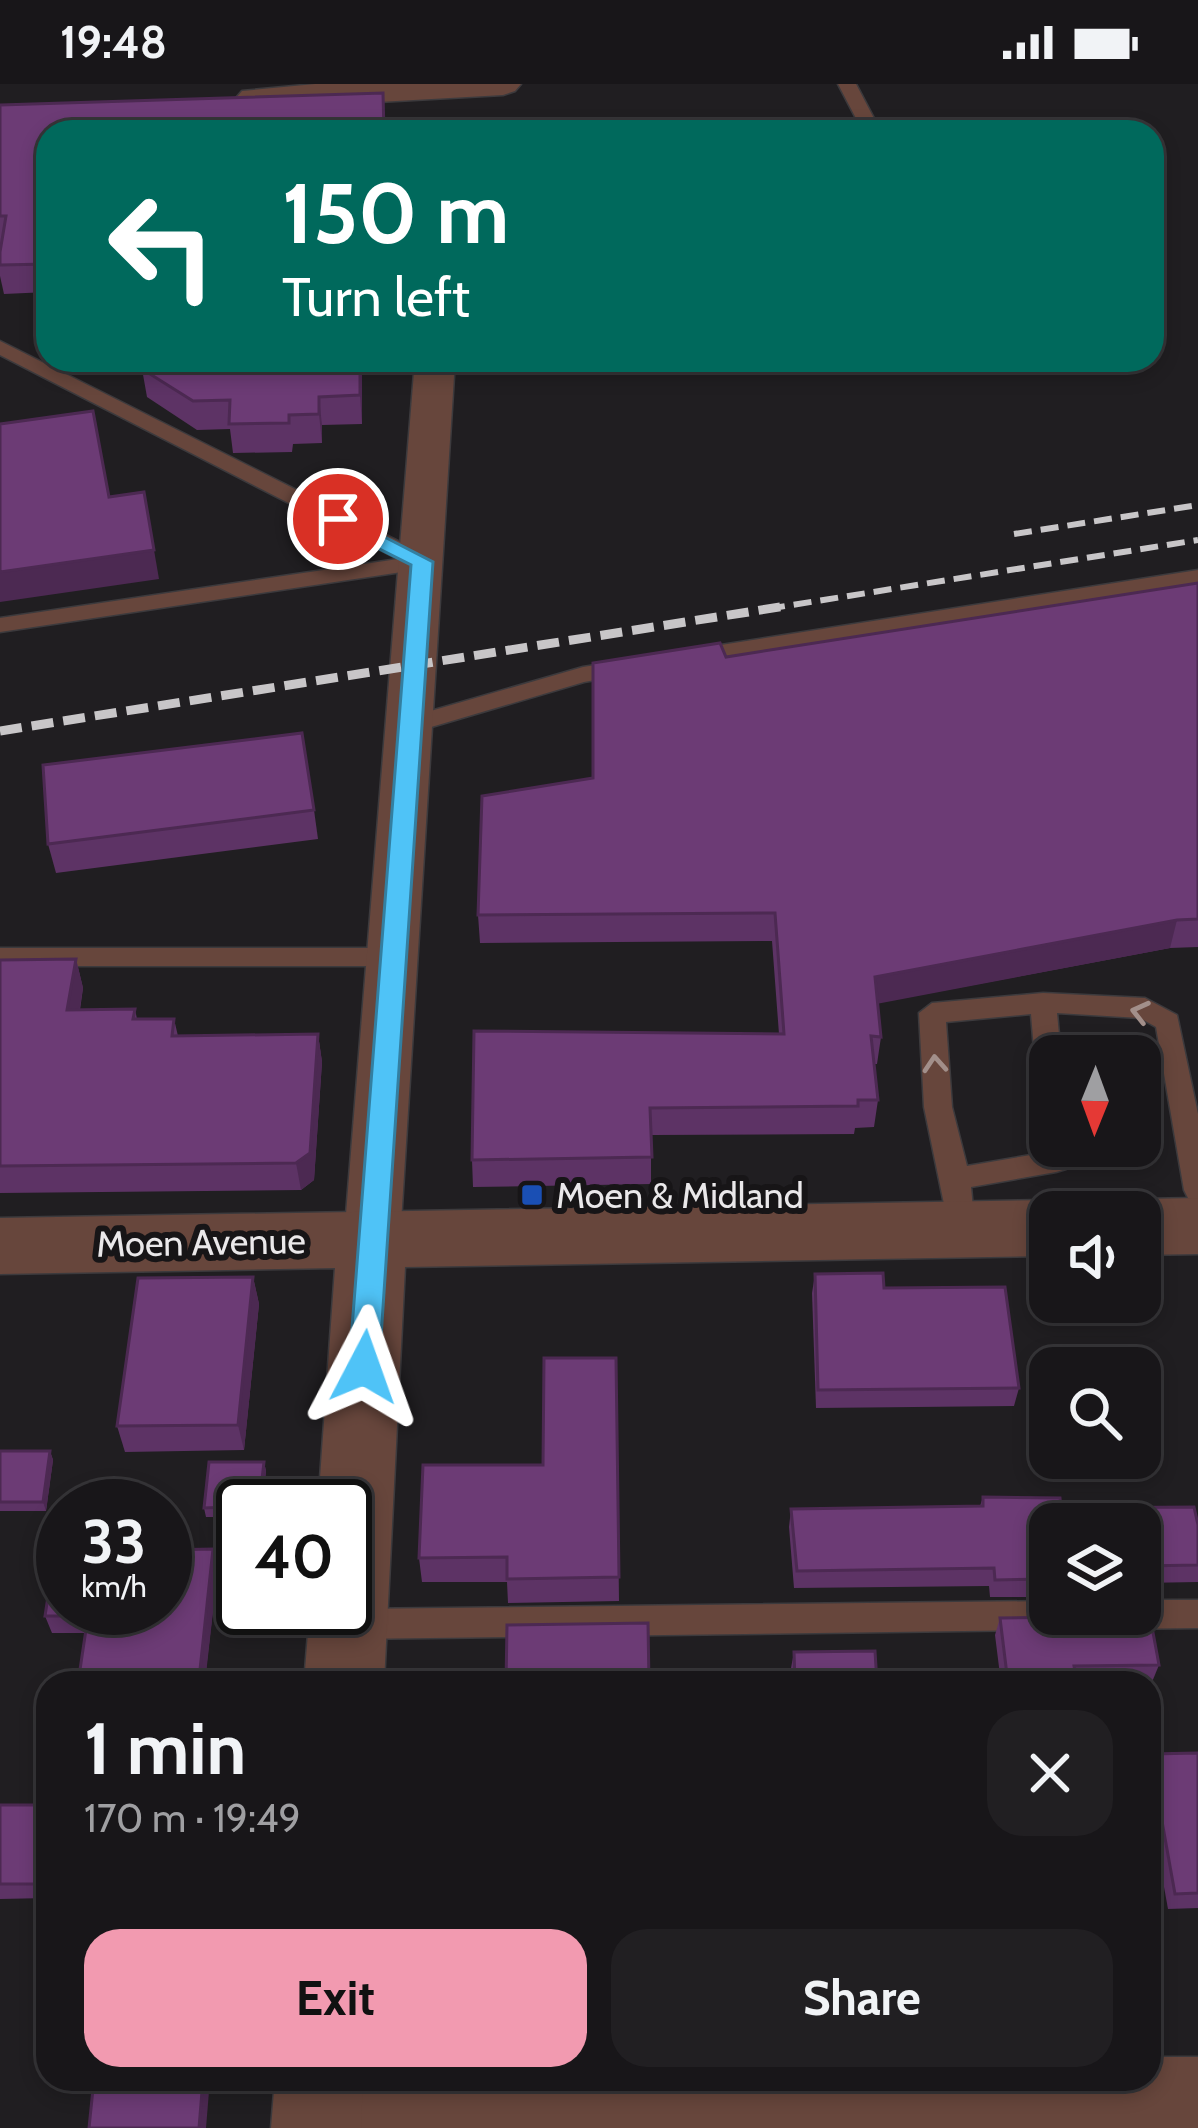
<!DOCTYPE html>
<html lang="en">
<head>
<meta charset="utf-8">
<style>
  :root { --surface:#181619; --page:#211f22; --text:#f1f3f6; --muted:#9f9fa2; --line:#363538; --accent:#f29ab0 }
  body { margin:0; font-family:Cabin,sans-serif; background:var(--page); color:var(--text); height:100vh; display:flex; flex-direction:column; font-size:45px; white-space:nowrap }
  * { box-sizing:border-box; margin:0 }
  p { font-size:39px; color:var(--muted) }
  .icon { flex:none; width:66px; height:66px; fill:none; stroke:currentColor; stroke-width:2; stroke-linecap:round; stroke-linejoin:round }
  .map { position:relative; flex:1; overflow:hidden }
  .sheet { position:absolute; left:36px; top:1587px; width:1125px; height:420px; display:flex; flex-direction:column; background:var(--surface); border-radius:36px; box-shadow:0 6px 18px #0003,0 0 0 3px var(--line) }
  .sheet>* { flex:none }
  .guide { position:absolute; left:36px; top:36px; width:1128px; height:252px; border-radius:36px; box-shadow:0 6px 18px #0003,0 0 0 3px var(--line); background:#00695c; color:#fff; overflow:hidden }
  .needle { width:78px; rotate:181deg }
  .controls { position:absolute; left:1029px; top:951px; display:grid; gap:24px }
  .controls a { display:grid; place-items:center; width:132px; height:132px; border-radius:24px; background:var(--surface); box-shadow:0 6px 18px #0003,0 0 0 3px var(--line); font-size:60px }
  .speed { position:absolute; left:36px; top:1395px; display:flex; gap:24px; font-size:60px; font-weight:700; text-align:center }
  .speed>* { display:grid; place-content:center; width:156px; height:156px; border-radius:50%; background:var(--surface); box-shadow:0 6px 18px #0003,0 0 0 3px var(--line); line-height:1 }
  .speed small { font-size:30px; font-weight:400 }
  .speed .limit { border:6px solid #111; border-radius:18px; background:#fff; color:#111 }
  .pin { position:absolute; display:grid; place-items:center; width:102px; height:102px; color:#fff; margin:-51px; border:6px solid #fff; border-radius:50%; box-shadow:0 3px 12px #0007 }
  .me { position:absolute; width:132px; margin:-66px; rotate:4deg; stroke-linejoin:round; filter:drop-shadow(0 0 9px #0008) }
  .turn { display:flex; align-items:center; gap:42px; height:252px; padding:0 48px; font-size:54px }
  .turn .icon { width:156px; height:156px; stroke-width:2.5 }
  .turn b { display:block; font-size:84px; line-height:102px }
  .round { display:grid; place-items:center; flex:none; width:126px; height:126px; border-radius:36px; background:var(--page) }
  .summary { display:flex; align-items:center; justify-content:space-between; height:204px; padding:0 48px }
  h1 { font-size:72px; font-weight:700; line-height:90px }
  .cta { display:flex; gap:24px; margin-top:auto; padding:24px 48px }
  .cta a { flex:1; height:138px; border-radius:36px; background:var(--accent); color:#111; font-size:48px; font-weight:700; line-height:138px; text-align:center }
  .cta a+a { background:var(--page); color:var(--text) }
  .status { display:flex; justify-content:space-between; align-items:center; height:84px; padding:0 60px; background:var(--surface); direction:ltr }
  .status svg { height:33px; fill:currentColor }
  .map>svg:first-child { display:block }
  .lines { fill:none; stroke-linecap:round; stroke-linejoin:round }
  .service-casing { stroke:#3c3a3d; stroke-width:3 }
  .minor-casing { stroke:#3c3a3d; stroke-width:3 }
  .tertiary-casing { stroke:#3c3a3d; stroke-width:3 }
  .service { fill:#67463c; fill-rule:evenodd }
  .minor { fill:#67463c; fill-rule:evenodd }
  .tertiary { fill:#67463c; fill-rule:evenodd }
  .rail-far1 { stroke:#c8c6c8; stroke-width:6; stroke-dasharray:18 9; stroke-linecap:butt }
  .rail { stroke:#c8c6c8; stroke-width:9; stroke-dasharray:22 10; stroke-linecap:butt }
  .wall { fill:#5d3365 }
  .shaded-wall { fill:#4c2952 }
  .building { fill:#6c3b75; stroke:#4c2952; stroke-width:3 }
  .oneway { stroke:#a28f8a }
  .route { fill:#4fc3f7; stroke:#337fa1; stroke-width:3 }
  .transit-dot { fill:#1a4fb4; stroke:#171517; stroke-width:4.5 }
  .labels { text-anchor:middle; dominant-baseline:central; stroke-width:12; stroke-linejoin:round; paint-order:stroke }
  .poi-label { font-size:36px; fill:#eae8ea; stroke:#171517; text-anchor:start }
  .street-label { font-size:36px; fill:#eae8ea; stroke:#171517 }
</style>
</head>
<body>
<div class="status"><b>19:48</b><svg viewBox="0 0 49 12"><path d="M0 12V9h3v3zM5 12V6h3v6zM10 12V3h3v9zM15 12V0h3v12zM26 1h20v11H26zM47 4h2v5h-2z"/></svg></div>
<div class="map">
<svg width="1198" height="2044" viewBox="0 0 1198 2044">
  <rect width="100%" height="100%" fill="#201e21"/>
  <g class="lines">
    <defs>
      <g id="service">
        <path d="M 838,0 L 856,0 L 879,44 L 876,48 L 830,48 L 859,40 Z"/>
        <path d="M 0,257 L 430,473 L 433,478 L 422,485 L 0,548 L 0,534 L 398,475 L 0,271 Z"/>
        <path d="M 1198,486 L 1198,500 L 689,582 L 678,574 L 689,566 Z"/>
        <path d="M 627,576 L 638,584 L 635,589 L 584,598 L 411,649 L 399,641 L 403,635 L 583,583 Z"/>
        <path d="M 0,864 L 393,864 L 406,873 L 393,882 L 0,882 Z"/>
        <path d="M 1043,909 L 1145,914 L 1177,931 L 1198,1030 L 1198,1117 L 1188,1114 L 1184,1106 L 1156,943 L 1140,934 L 1057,929 L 1061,972 L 1050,972 L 1050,1011 L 1041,1008 L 1037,1001 L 1031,930 L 946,938 L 952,1023 L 967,1082 L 1042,1069 L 1041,1062 L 1050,1053 L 1050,1062 L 1069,1062 L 1066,1085 L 1056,1088 L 971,1103 L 975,1146 L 971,1154 L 951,1154 L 924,1023 L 919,929 L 932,919 Z"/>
        <path d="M 1140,1516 L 1198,1516 L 1198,1544 L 352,1555 L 341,1550 L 336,1540 L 341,1530 L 352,1525 L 1050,1517 L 1050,1530 L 1140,1530 Z"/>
      </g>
      <g id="minor">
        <path d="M 315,0 L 521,0 L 515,7 L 503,11 L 254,25 L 242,21 L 236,14 L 242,7 Z"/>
        <path d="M 415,276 L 455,276 L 400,1155 L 392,1171 L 372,1178 L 352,1171 L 344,1155 Z"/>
        <path d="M 1149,1973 L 1198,1973 L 1198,2044 L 292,2044 L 282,2019 L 292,1995 L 1149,1995 Z"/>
      </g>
      <g id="tertiary">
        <path d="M 1198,1114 L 1198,1170 L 1140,1171 L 1140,1128 L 1113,1128 L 1140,1115 Z"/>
        <path d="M 1050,1116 L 1076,1128 L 1050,1128 L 1050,1172 L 405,1183 L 384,1599 L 304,1599 L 310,1524 L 345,1524 L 345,1422 L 318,1422 L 335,1184 L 0,1190 L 0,1134 Z"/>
        <path d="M 275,1995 L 363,1995 L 361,2044 L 271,2044 Z"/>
      </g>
    </defs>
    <use href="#service" class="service-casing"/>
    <use href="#minor" class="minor-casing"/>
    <use href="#tertiary" class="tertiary-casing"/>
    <use href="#service" class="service"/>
    <use href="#minor" class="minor"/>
    <use href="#tertiary" class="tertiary"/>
    <g class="rail-far1">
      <path d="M 1014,450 L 1198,421"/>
      <path d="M 767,525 L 1198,456"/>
    </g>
    <path class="rail" d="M 0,647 L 786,522"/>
  </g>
  <g class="wall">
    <path d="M 0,21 L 48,48 L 48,208 L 4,210 L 0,192 Z"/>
    <path d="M 142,276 L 362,276 L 362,340 L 322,341 L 322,359 L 293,360 L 292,368 L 233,369 L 230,345 L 197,346 L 147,313 L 142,285 Z"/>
    <path d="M 1198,499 L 1198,863 L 1170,864 L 877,919 L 881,953 L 877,980 L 874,980 L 878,1016 L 874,1043 L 855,1044 L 854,1050 L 651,1051 L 651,1100 L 473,1103 L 472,1076 L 779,950 L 772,857 L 480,859 L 478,831 L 593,694 L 726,573 Z"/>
    <path d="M 314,726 L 318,755 L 56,789 L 48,760 Z"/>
    <path d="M 76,875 L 83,904 L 80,926 L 135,925 L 137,935 L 174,935 L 178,952 L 318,950 L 322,978 L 314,1096 L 301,1106 L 0,1109 L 0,876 Z"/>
    <path d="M 815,1190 L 884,1204 L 1019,1304 L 1014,1322 L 816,1324 L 812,1209 Z"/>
    <path d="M 253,1193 L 259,1220 L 244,1366 L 125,1368 L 117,1342 Z"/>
    <path d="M 616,1274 L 619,1517 L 508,1519 L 507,1498 L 422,1498 L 419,1474 L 543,1381 Z"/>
    <path d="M 0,1367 L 50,1367 L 53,1376 L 46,1427 L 0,1427 Z"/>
    <path d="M 264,1378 L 266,1387 L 262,1422 L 243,1422 L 243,1433 L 206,1433 L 204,1424 Z"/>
    <path d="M 983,1413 L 1198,1441 L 1198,1498 L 1142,1499 L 1140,1514 L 1140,1440 L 1050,1440 L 1050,1513 L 990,1513 L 989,1502 L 794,1504 L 789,1443 L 791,1425 L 980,1422 Z"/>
    <path d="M 218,1483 L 205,1595 L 234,1595 L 235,1599 L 78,1599 L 86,1549 L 52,1549 L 45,1532 Z"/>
    <path d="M 1000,1534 L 1159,1581 L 1152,1598 L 1001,1599 L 995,1551 Z"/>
    <path d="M 794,1568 L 877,1599 L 792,1599 L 791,1584 Z"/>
    <path d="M 1198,1669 L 1198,1824 L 1168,1825 L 1149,1720 L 1149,1672 L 1150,1670 Z"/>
    <path d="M 0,1721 L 48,1721 L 48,1814 L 0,1815 Z"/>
  </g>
  <g class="shaded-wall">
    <path d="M 360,276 L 362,276 L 362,340 L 360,311 Z"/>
    <path d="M 319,313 L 322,341 L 322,359 L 319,330 Z"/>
    <path d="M 144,408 L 159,495 L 0,518 L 0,488 Z"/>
    <path d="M 1177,836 L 1170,864 L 871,921 L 875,893 Z"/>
    <path d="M 76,875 L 83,904 L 75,954 L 67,926 Z"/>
    <path d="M 318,950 L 322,978 L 314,1096 L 301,1106 L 296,1079 Z"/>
    <path d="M 253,1193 L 259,1220 L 244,1366 L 238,1341 Z"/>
    <path d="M 50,1367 L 53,1376 L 46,1427 L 43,1418 Z"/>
    <path d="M 264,1378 L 266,1387 L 262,1422 L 259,1422 Z"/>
    <path d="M 213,1465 L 218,1483 L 205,1599 L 199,1595 Z"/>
    <path d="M 203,1995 L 210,1995 L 206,2044 L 199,2044 Z"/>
  </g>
  <g class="building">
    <path d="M 383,9 L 384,48 L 48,48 L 48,180 L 0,181 L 0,168 L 6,132 L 0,132 L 0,21 Z"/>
    <path d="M 142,276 L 360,276 L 360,311 L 319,313 L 319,330 L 289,331 L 289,339 L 229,340 L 230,316 L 193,317 L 142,285 Z"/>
    <path d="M 93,327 L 109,413 L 144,408 L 154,466 L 0,488 L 0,340 Z"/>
    <path d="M 1198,499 L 1198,835 L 1177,836 L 875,893 L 881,953 L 871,952 L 878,1016 L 858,1016 L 858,1022 L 650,1024 L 652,1073 L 472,1076 L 474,947 L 784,950 L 775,829 L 478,831 L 482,712 L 593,694 L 593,579 L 720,559 L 726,573 Z"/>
    <path d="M 302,649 L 314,726 L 48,760 L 43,681 Z"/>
    <path d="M 76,875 L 67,926 L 135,925 L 133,935 L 174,935 L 172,952 L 318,950 L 310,1069 L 296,1079 L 0,1082 L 0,876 Z"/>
    <path d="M 883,1189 L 884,1204 L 1005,1203 L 1019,1304 L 818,1306 L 815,1190 Z"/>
    <path d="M 253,1193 L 238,1341 L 117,1342 L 138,1194 Z"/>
    <path d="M 544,1274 L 616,1274 L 619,1493 L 507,1495 L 507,1473 L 419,1474 L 423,1381 L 543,1381 Z"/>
    <path d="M 0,1367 L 50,1367 L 43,1418 L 0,1418 Z"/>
    <path d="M 209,1378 L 264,1378 L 259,1422 L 204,1424 Z"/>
    <path d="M 983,1413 L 1060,1414 L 1061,1424 L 1194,1423 L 1198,1441 L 1198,1481 L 1142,1482 L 1142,1508 L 1140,1508 L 1140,1440 L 1050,1440 L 1050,1495 L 995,1496 L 994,1484 L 797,1487 L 791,1425 L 983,1422 Z"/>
    <path d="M 213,1465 L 199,1595 L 234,1595 L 234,1599 L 78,1599 L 88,1532 L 45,1532 L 55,1467 L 63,1466 L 63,1524 L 165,1524 L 165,1466 Z"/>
    <path d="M 1150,1532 L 1159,1581 L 1074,1582 L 1077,1599 L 1008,1599 L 1000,1534 Z"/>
    <path d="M 648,1539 L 649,1599 L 506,1599 L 507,1541 Z"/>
    <path d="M 875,1567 L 877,1599 L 795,1599 L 794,1568 Z"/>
    <path d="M 1198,1669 L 1198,1809 L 1175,1810 L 1150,1670 Z"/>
    <rect x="0" y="1721" width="48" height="79"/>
    <path d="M 94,1995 L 203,1995 L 199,2044 L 89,2044 Z"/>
  </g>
  <defs><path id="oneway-chevron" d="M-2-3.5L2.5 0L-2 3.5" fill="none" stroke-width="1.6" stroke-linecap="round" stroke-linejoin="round" transform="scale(3)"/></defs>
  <g class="oneway">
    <use href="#oneway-chevron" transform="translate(1140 928) rotate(-166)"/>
    <use href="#oneway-chevron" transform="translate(935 980) rotate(-94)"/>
  </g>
  <path class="route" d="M 338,429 L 433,478 L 379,1283 L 375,1292 L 364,1296 L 354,1292 L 349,1283 L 411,481 L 330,440 L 327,435 Z"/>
  <rect class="transit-dot" x="520" y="1099" width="24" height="24" rx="6"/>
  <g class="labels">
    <g class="poi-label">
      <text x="556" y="1111">Moen &amp; Midland</text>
    </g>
    <g class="street-label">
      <text transform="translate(201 1158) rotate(-1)">Moen Avenue</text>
    </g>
  </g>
</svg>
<div class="controls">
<a><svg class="needle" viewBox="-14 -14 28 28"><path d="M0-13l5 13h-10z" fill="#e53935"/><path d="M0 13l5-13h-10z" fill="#9f9fa2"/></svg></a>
<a><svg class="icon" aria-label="sound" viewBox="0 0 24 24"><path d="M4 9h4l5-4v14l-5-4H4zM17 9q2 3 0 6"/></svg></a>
<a><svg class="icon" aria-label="search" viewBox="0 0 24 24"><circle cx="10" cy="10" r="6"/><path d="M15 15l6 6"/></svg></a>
<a><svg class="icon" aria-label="layers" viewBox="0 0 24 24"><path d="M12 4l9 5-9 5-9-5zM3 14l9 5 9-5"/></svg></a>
</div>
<div class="speed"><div>33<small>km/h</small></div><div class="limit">40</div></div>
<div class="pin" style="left:338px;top:435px;background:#d93025"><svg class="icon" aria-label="arrive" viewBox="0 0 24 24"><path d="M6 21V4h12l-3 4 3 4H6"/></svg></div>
<svg class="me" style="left:364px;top:1283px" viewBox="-20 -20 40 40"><path d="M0-17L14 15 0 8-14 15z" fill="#4fc3f7" stroke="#fff" stroke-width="4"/></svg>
<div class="guide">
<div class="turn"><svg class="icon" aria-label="left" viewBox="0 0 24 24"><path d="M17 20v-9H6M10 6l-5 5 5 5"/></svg><div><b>150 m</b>Turn left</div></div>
</div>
<section class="sheet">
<div class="summary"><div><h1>1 min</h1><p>170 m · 19:49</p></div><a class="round"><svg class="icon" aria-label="close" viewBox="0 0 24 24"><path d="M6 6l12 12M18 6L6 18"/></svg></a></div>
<div class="cta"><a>Exit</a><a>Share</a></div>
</section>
</div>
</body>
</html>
